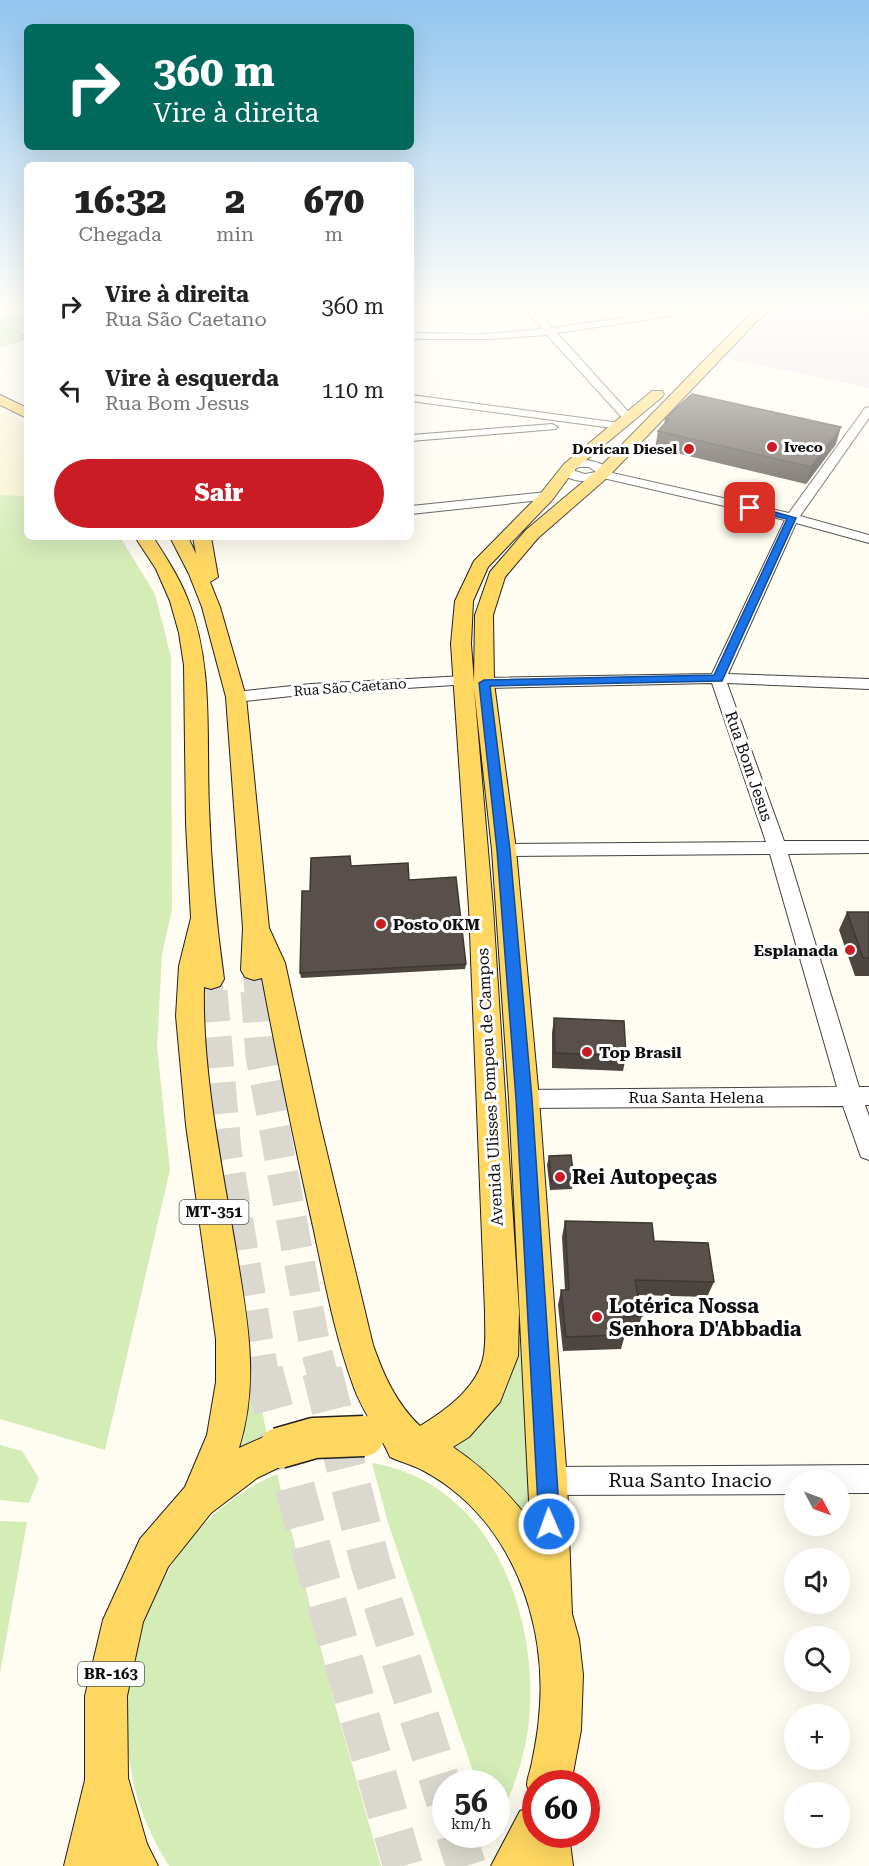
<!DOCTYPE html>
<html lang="pt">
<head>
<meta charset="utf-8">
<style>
  :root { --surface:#fff; --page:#f6f6f6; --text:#222; --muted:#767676; --accent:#cb1c26 }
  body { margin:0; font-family:"Roboto Serif",serif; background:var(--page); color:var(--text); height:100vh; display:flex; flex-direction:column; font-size:22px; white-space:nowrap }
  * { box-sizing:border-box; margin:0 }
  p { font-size:20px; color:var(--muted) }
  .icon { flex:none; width:33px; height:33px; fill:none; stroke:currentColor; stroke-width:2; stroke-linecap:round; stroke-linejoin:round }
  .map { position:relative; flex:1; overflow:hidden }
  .panel { position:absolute; left:24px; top:162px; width:390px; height:378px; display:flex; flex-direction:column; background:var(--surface); border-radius:9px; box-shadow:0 6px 24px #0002 }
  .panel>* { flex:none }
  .hud { position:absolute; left:24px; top:24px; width:390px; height:126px; border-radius:9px; box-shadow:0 6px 24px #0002; background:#00695c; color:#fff; overflow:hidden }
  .needle { width:39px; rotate:131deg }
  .fabs { position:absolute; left:784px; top:1470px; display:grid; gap:12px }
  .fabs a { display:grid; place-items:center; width:66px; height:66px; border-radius:50%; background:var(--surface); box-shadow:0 6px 24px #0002; font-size:30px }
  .speed { position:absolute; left:432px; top:1770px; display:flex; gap:12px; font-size:30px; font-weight:700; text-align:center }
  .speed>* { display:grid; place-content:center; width:78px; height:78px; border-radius:50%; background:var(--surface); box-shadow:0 6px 24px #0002; line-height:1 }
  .speed small { font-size:15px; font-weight:400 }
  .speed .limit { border:9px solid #d22; background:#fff; color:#111 }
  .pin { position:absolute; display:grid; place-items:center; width:51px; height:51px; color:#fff; margin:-26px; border-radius:12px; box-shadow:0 3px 9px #0006 }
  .me { position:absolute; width:66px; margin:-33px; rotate:358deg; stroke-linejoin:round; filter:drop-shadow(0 0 4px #0008) }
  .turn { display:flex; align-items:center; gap:21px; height:126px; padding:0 30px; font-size:27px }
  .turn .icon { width:78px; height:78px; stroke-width:2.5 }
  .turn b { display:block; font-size:42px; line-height:51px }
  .eta { display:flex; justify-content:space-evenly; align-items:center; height:102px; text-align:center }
  .eta b { font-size:36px; font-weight:800; line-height:42px }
  .primary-button { display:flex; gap:12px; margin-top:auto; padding:12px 30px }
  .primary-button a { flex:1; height:69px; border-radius:36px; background:var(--accent); color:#fff; font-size:24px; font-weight:800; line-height:69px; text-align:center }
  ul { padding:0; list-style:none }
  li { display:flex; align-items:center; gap:18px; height:84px; padding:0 30px }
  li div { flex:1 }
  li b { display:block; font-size:22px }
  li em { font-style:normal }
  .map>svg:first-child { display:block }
  .industrial { fill:#ede3ee }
  .farmland { fill:#f8f4cf }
  .green { fill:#d4edb7 }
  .forest { fill:#b7df95 }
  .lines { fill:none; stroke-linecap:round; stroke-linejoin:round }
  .major-tunnel-far2 { stroke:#dbd8cf; stroke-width:23; stroke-dasharray:23 12; stroke-linecap:butt }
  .major-tunnel-far1 { stroke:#dbd8cf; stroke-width:31; stroke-dasharray:31 15; stroke-linecap:butt }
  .major-tunnel { stroke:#dbd8cf; stroke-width:40; stroke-dasharray:40 20; stroke-linecap:butt }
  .minor-casing { stroke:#424242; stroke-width:2 }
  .major-casing { stroke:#202020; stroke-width:2 }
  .minor { fill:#fff; fill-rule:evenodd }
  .major { fill:#ffd761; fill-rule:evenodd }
  .major-bridge-casing { stroke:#202020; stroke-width:43; stroke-linecap:butt }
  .major-bridge { stroke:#ffd761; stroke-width:40 }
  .wall { fill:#4d4540 }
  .shaded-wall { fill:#3e3834 }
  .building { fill:#59504b; stroke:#3e3834; stroke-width:1.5 }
  .route { fill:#1a73e8; stroke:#114b97; stroke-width:1.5 }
  .poi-dot { fill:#cb1c26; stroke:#fff; stroke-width:2 }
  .labels { text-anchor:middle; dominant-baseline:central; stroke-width:6; stroke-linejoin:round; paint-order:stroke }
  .far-poi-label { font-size:14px; font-weight:bold; fill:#0f0f0f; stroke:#fff; text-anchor:start }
  .far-street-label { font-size:14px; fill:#0f0f0f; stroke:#fff }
  .shield { fill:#fff; stroke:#575757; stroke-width:1.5 }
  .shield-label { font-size:15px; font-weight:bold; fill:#0f0f0f }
  .street-label { font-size:16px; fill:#0f0f0f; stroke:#fff }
  .poi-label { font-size:16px; font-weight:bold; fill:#0f0f0f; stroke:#fff; text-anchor:start }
  .near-poi-label { font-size:20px; font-weight:bold; fill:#0f0f0f; stroke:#fff; text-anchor:start }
  .near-street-label { font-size:20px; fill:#0f0f0f; stroke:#fff }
</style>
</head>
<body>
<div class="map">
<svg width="869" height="1866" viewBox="0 0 869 1866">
  <rect width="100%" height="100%" fill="#fffcf1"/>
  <path class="industrial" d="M 779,306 L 850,306 L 869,309 L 869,388 L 720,357 Z"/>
  <path class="farmland" d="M 0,407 L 27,424 L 27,496 L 0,495 Z"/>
  <g class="green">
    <path d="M 0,495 L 27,496 L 27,537 L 120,537 L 155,594 L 171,657 L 172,909 L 162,955 L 157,1047 L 170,1170 L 105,1450 L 0,1419 Z"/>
    <path d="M 515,1339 L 520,1339 L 533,1539 L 441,1449 C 490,1420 516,1400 515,1339 Z"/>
    <path d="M 252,1360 L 268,1440 L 237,1455 L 246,1415 Z"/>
    <path d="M 0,1445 L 22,1451 L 39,1478 L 29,1503 L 0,1500 Z"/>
    <path d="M 372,1463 C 494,1483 542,1621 528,1730 C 523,1763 511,1795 497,1825 L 496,1784 L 477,1783 L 389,1526 Z"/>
    <path d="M 277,1474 L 334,1701 L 381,1866 L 169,1866 C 156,1845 145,1823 138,1800 C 101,1678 157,1525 277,1474 Z"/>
    <path d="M 0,1521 L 27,1522 L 0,1673 Z"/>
  </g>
  <path class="forest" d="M 27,312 L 22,340 L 0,348 L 0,318 Z"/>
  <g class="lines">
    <g class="major-tunnel-far2">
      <path d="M 254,970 L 256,993"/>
      <path d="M 211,979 L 212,993"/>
    </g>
    <g class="major-tunnel-far1">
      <path d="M 212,991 L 226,1150 L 263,1372"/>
      <path d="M 256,991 L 261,1056 L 314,1341 L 322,1372"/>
    </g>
    <g class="major-tunnel">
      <path d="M 263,1371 L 317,1569 L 403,1866"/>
      <path d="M 322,1371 L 370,1562 L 446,1801"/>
      <path d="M 456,1834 L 466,1866"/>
    </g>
    <defs>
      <g id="minor">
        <path d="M 522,306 L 532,306 L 552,328 L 702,306 L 724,306 L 719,309 L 557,333 L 633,417 L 633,421 L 625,421 L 547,335 L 488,339 L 411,339 L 411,333 L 488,334 L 543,329 Z"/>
        <path d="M 746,306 L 757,306 L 752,309 Z"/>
        <path d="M 851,306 L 869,306 L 869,311 L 853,308 Z"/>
        <path d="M 27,333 L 27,340 L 24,339 L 22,336 Z"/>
        <path d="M 411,395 L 620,423 L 626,426 L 620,429 L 411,401 Z"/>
        <path d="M 869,407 L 869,418 L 800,516 L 869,535 L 869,543 L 796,523 L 728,674 L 869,679 L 869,689 L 727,683 L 784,841 L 869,841 L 869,853 L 788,854 L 859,1087 L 869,1087 L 869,1105 L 865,1105 L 869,1116 L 869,1160 L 861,1157 L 843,1106 L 524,1108 L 516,1106 L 513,1099 L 516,1092 L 524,1090 L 837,1087 L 770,854 L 504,856 L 498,854 L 495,850 L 498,846 L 504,844 L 766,842 L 712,683 L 484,688 L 476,683 L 484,678 L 712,674 L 785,520 L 603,478 C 589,482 578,483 565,476 L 563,467 C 576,455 592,460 606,466 L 608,472 L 789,513 L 865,408 ZM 579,467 L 589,467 L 596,472 L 585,474 L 575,471 L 575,469 Z"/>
        <path d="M 552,424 L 558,427 L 556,429 L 411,441 L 411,435 Z"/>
        <path d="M 547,492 L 551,493 L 553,496 L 551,499 L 411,514 L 411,506 Z"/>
        <path d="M 465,676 L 473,681 L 470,684 L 311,694 L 236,702 L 228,697 L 236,692 L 311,684 Z"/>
        <path d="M 869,1465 L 869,1493 L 840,1493 L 840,1480 L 795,1480 L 795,1494 L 548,1495 L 538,1491 L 534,1481 L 538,1471 L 548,1467 Z"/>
      </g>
      <g id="major">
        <path d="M 761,306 L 775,306 L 757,321 L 608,477 L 538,538 L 505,577 L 493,615 L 494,683 L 516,850 L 539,1099 L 567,1481 L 572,1614 L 579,1639 L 583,1675 L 581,1730 L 571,1784 L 536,1784 L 536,1800 C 532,1797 528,1790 527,1785 C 527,1778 531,1769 532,1762 C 535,1747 538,1732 539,1717 C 549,1623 511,1518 424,1471 C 413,1465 401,1462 390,1457 C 380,1433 362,1412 353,1385 C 335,1335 325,1283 314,1231 C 295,1147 278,1062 262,978 L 254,980 L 245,977 L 241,970 L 243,928 L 226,697 L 202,607 L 189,574 L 170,537 L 188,537 L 196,554 L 193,537 L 211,537 L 218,577 L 210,582 L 220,607 L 246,697 L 269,928 L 285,963 L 320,1124 L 373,1345 C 384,1376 396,1403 420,1426 C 446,1410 479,1387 484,1354 C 486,1341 485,1326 485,1312 L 469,908 L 451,644 L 455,601 L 474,561 L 541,493 L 564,464 L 652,391 L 662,391 L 664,394 L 662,397 L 574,470 L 553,499 L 488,567 L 473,601 L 471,644 L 474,682 L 475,615 L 490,572 L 526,530 L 596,471 L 749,315 ZM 474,688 L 492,850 L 509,1099 L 530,1521 C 507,1491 484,1468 453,1447 L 469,1437 L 500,1402 L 518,1356 L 519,1312 L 493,908 Z"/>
        <path d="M 0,395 L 27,408 L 27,418 L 0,405 Z"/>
        <path d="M 135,537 L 153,537 C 166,557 179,577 188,600 C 214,665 206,739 209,807 C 211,865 216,922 224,979 L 220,986 L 211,989 L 204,987 C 202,1073 222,1165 236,1250 C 247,1318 260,1380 239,1448 L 279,1430 L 292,1435 L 297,1448 L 292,1461 L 257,1478 L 211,1513 L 168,1567 L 143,1622 L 127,1696 L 128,1778 L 147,1844 L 158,1866 L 64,1866 L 85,1780 L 85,1696 L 103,1620 L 140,1539 L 185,1487 L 207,1435 L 216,1382 L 216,1339 L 186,1125 L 176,1016 L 179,966 L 191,918 L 186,824 L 184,665 L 179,633 L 170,601 L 156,569 Z"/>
        <path d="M 536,1805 L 536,1834 L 569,1834 L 573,1866 L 491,1866 L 520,1811 Z"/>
      </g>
    </defs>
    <use href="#minor" class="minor-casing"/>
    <use href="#major" class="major-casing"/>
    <use href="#minor" class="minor"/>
    <use href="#major" class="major"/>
    <defs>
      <path id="major-bridge" d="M 279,1448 L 314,1438 L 364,1436"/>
    </defs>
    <use href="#major-bridge" class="major-bridge-casing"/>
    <use href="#major-bridge" class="major-bridge"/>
  </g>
  <g class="wall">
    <path d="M 665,418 L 836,444 L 806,484 L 655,448 L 658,431 L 664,425 Z"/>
    <path d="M 351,866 L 409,880 L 466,964 L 465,969 L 301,978 L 300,973 L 310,891 Z"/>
    <path d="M 847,912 L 869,912 L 869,976 L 855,976 L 839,930 Z"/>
    <path d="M 554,1018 L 626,1056 L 623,1071 L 552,1068 L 552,1033 Z"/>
    <path d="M 549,1156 L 574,1180 L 572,1189 L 550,1190 L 547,1165 Z"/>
    <path d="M 565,1221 L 654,1241 L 714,1282 L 707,1297 L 638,1295 L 642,1316 L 637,1330 L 625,1331 L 625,1335 L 621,1349 L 563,1351 L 558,1305 L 561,1290 L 565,1290 L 562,1237 Z"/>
  </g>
  <path class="shaded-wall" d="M 841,427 L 836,444 L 806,484 L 811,467 Z"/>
  <g class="building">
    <path d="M 692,394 L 841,427 L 811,467 L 658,431 L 669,419 L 665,418 Z"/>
    <path d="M 350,856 L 351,866 L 408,863 L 409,880 L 456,877 L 466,964 L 300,973 L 302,891 L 310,891 L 311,858 Z"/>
    <path d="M 847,912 L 869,912 L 869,958 L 863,958 Z"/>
    <path d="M 554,1018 L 624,1021 L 626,1056 L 555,1053 Z"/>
    <path d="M 571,1155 L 574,1180 L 551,1181 L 549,1156 Z"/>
    <path d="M 565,1221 L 652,1223 L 654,1241 L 708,1243 L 714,1282 L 635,1280 L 642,1316 L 623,1317 L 625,1335 L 566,1337 L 561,1290 L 569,1290 Z"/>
  </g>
  <linearGradient id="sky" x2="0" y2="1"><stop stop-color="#92c6f0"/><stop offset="0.54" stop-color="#fffef9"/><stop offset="1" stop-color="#fffef9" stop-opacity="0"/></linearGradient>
  <rect width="869" height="567" fill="url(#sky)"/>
  <path class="route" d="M 750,505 L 796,518 L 722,681 L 490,686 L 510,850 L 532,1099 L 560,1524 L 557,1532 L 549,1535 L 542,1532 L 539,1524 L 516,1099 L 497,850 L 479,683 L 484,680 L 714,675 L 787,519 L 746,510 L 745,508 Z"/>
  <g class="poi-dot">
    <circle cx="772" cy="447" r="6"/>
    <circle cx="689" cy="449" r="6"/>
    <circle cx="381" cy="924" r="6"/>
    <circle cx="850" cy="950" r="6"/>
    <circle cx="587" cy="1052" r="6"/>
    <circle cx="560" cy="1177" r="6"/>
    <circle cx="597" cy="1317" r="6"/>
  </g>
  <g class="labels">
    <g class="far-poi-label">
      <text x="784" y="447">Iveco</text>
      <text x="677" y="449" text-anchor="end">Dorican Diesel</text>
    </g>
    <g class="far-street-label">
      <text transform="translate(350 687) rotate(-4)">Rua São Caetano</text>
    </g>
    <g class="shield">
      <rect x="179.5" y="1200" width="69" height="24" rx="4.5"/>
      <rect x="78" y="1662" width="66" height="24" rx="4.5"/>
    </g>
    <g class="shield-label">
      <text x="214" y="1212">MT-351</text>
      <text x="111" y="1674">BR-163</text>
    </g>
    <g class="street-label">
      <text transform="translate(749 766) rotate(71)">Rua Bom Jesus</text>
      <text transform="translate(490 1087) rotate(-93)">Avenida Ulisses Pompeu de Campos</text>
      <text x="696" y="1097">Rua Santa Helena</text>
    </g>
    <g class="poi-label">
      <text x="393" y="924">Posto 0KM</text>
      <text x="838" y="950" text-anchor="end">Esplanada</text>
      <text x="599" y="1052">Top Brasil</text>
    </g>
    <g class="near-poi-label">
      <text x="572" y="1177">Rei Autopeças</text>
      <text x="609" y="1306">Lotérica Nossa<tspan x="609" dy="23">Senhora D'Abbadia</tspan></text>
    </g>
    <g class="near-street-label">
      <text x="690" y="1480">Rua Santo Inacio</text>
    </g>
  </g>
</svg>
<div class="fabs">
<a><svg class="needle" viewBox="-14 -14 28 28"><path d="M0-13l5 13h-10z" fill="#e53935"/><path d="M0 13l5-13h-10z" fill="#767676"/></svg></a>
<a><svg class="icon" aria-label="sound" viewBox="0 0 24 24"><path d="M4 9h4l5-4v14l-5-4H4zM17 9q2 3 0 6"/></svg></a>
<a><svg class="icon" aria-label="search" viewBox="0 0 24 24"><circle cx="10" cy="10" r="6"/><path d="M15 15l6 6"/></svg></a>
<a>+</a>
<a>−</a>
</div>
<div class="speed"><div>56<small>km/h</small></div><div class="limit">60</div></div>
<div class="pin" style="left:750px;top:508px;background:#d93025"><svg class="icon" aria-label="arrive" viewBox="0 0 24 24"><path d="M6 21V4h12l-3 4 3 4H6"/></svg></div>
<svg class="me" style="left:549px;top:1524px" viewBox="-20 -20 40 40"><circle r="17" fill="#1a73e8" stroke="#fff" stroke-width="3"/><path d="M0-11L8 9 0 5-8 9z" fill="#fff"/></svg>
<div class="hud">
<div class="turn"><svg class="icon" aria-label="right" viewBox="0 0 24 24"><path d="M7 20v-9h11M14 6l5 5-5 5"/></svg><div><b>360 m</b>Vire à direita</div></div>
</div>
<section class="panel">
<div class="eta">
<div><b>16:32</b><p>Chegada</p></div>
<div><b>2</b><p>min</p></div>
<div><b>670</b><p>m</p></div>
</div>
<ul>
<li><svg class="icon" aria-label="right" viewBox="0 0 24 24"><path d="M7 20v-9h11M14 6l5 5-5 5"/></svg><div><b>Vire à direita</b><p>Rua São Caetano</p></div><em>360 m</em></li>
<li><svg class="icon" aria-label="left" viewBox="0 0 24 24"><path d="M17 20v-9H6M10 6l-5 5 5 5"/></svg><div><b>Vire à esquerda</b><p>Rua Bom Jesus</p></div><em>110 m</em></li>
</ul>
<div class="primary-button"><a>Sair</a></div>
</section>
</div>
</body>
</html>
